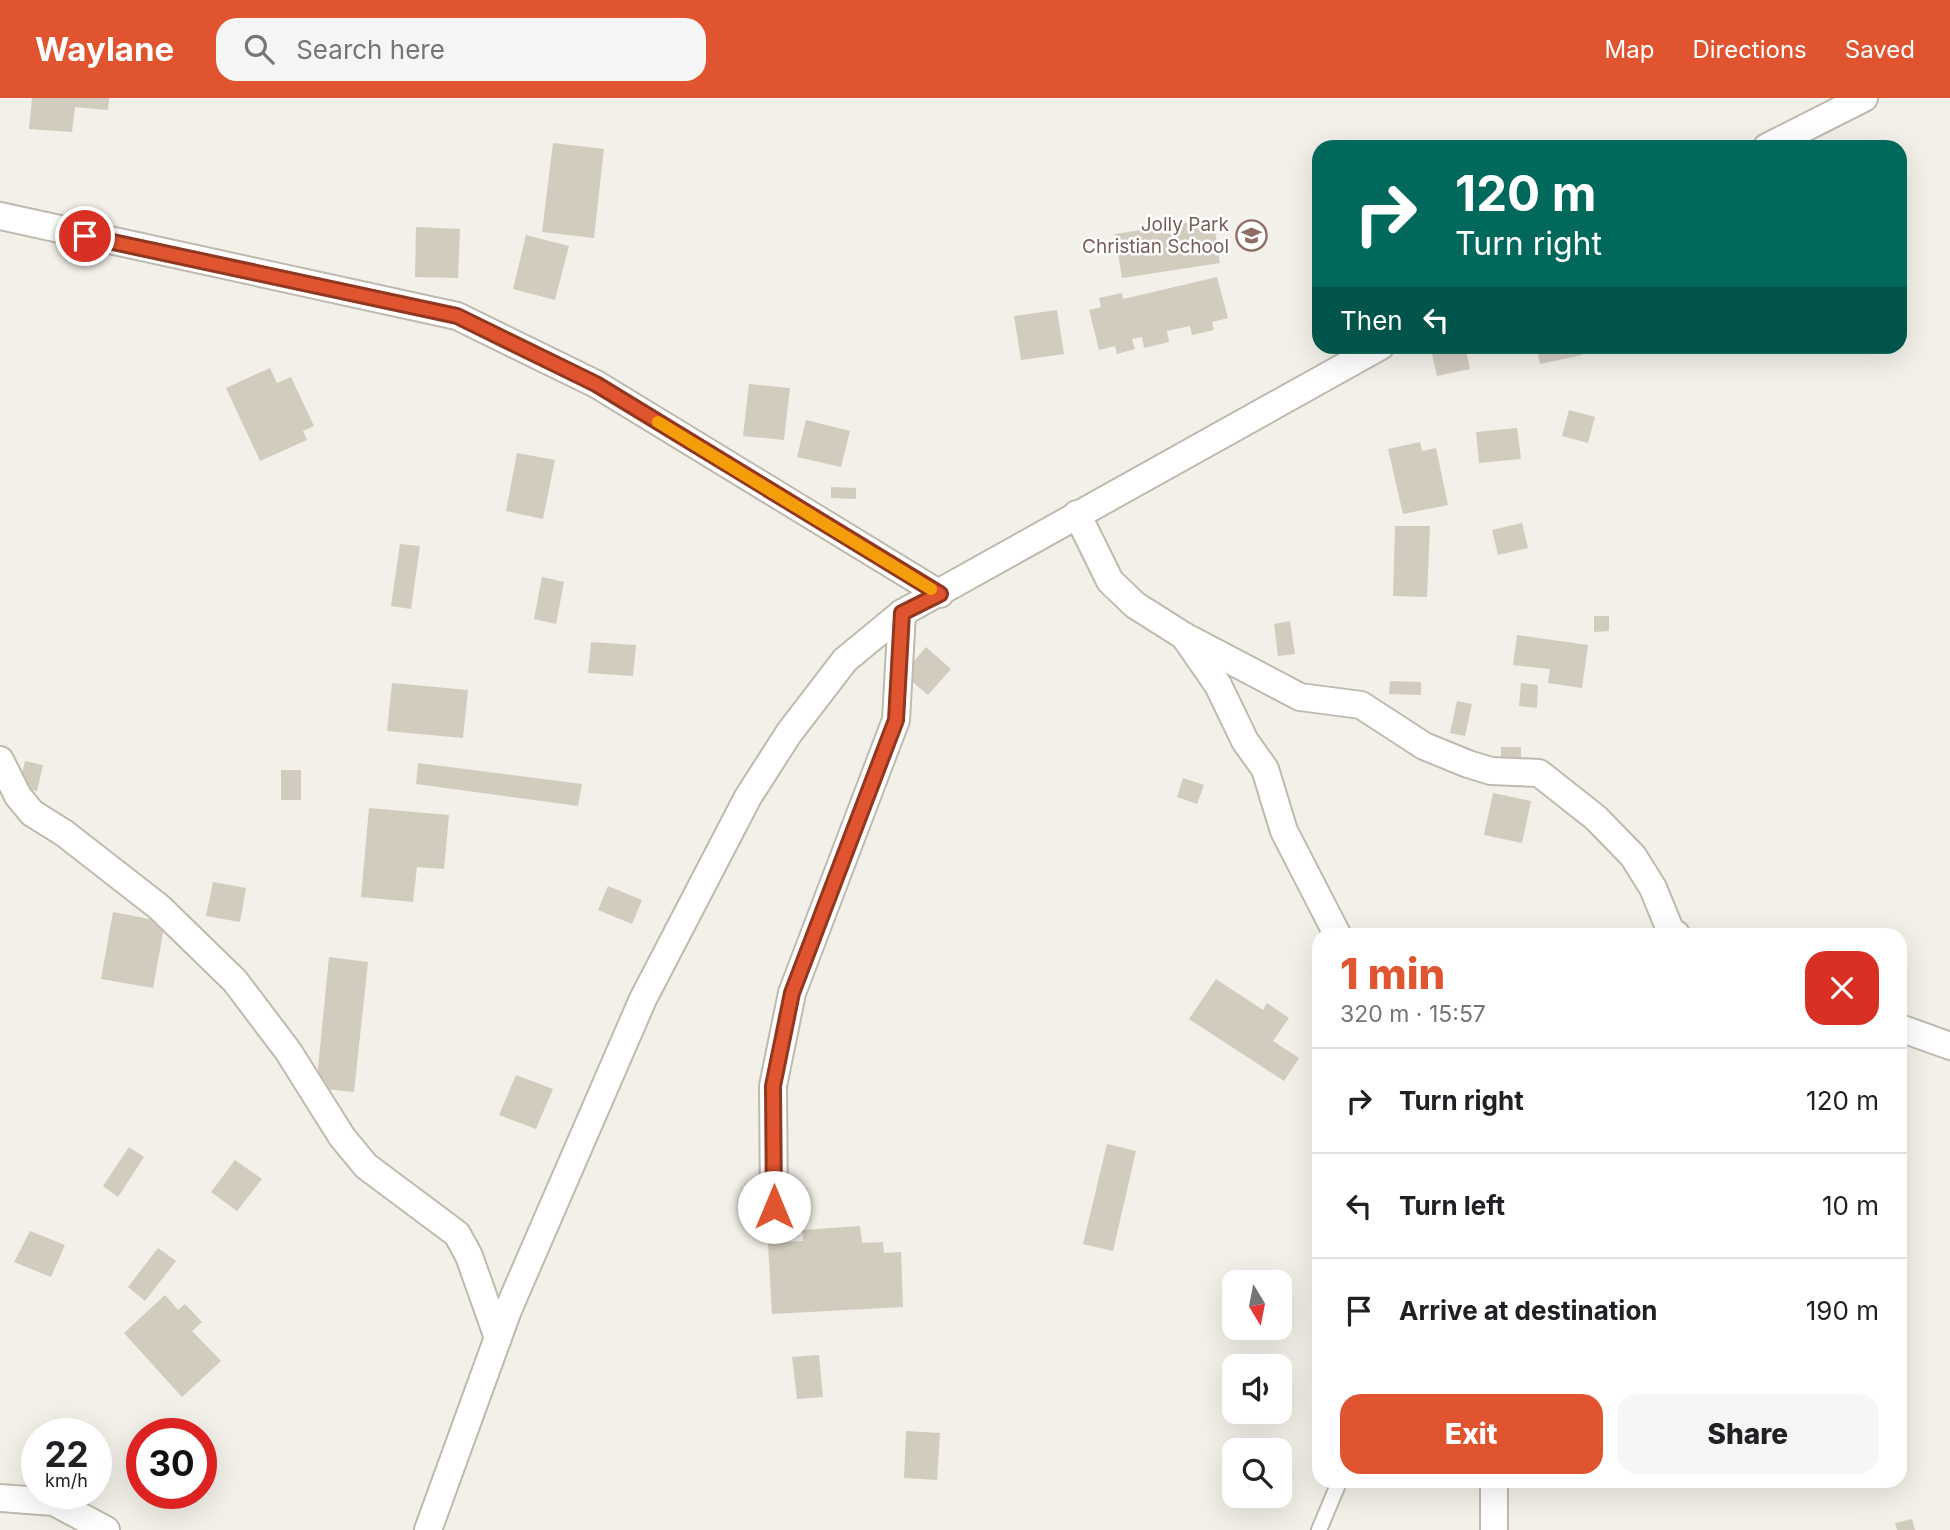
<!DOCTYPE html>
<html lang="en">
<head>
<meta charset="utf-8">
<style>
  :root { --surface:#fff; --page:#f6f6f6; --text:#202124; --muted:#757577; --line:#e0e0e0; --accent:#e15430 }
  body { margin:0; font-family:Inter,sans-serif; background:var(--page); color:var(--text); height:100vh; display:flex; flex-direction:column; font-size:26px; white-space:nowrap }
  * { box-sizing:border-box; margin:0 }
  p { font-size:23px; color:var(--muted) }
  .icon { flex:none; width:38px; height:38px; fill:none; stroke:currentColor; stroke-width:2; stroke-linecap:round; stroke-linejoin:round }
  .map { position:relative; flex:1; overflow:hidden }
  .drawer { position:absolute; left:1312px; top:830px; width:595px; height:560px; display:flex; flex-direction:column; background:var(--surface); border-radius:21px; box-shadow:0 7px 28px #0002 }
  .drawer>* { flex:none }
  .guide { position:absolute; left:1312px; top:42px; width:595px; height:214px; border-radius:21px; box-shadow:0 7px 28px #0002; background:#00695c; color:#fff; overflow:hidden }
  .needle { width:46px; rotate:170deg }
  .buttons { position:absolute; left:1222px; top:1172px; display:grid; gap:14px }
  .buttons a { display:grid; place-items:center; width:70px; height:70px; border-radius:14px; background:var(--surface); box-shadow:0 7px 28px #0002; font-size:35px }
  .speed { position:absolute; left:21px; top:1320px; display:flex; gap:14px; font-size:35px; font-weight:700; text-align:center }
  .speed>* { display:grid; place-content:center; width:91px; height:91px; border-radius:50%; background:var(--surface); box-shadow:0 7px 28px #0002; line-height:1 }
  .speed small { font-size:18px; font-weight:400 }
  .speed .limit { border:10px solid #d22; background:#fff; color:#111 }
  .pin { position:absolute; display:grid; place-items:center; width:60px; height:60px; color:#fff; margin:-30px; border:4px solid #fff; border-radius:50%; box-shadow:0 2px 7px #0007 }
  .me { position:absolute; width:77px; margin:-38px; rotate:0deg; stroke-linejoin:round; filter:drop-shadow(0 0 5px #0008) }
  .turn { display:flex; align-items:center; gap:24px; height:147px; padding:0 28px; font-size:32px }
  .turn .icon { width:91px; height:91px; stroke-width:2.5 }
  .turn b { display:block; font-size:49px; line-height:60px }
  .then { display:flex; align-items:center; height:66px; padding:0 28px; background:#0003; gap:14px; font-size:26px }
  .round { display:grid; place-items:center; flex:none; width:74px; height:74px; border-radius:21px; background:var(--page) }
  .headline { display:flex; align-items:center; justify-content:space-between; height:119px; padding:0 28px }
  h1 { font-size:42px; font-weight:800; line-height:52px; color:var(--accent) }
  .button { display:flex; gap:14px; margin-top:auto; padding:14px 28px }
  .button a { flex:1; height:80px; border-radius:21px; background:var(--accent); color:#fff; font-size:28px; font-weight:800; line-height:80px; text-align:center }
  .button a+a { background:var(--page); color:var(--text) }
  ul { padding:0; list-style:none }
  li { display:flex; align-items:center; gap:21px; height:105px; padding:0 28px; border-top:2px solid var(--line) }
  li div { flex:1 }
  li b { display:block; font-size:26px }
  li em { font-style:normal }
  header { display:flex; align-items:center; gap:42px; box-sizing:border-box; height:98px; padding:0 35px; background:var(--accent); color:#fff }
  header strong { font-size:33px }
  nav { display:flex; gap:38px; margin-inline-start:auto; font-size:24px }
  .search { width:490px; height:63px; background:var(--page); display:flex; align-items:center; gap:18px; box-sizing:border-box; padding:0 24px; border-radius:21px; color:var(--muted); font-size:26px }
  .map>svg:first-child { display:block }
  .building { fill:#d2ccbf }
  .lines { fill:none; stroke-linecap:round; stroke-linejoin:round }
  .service-casing { stroke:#bfbaaf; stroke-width:18 }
  .minor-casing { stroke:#bfbaaf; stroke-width:30 }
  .service { stroke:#fff; stroke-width:14 }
  .minor { stroke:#fff; stroke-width:26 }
  .route-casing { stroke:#92371f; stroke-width:18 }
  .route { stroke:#e15430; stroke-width:12 }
  .slow { stroke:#f59e0b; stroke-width:12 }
  .labels { text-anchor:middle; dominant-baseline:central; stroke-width:5; stroke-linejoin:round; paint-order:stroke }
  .education-label { font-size:19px; fill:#785e54; stroke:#fff; text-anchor:end }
</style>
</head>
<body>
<header>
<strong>Waylane</strong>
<div class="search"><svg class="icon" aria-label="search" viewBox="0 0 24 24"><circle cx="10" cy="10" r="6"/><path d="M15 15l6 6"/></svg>Search here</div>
<nav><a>Map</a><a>Directions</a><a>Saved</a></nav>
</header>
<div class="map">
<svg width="1950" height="1432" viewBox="0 0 1950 1432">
  <rect width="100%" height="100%" fill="#f2f0e8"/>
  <g class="building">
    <path d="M 32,0 L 109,0 L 108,12 L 75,9 L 72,34 L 29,31 Z"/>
    <path d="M 553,45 L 604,51 L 594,140 L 542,134 Z"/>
    <path d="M 1213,121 L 1220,165 L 1122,180 L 1115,136 Z"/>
    <path d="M 416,129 L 460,131 L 458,180 L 415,179 Z"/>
    <path d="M 526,137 L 569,148 L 555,202 L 513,191 Z"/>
    <path d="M 1217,179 L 1228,220 L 1212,224 L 1214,232 L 1192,237 L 1190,228 L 1167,233 L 1169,244 L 1144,250 L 1142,239 L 1132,241 L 1135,251 L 1117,256 L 1115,248 L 1099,252 L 1089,212 L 1101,209 L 1099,200 L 1122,195 L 1123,201 Z"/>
    <path d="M 1057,212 L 1064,256 L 1021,262 L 1014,218 Z"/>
    <path d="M 1447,248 L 1465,248 L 1470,271 L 1437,278 L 1431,252 Z"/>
    <path d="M 1536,248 L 1580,248 L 1582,257 L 1540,266 Z"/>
    <path d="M 270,270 L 277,285 L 291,279 L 314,328 L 303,333 L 307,342 L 260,363 L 226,290 Z"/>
    <path d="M 749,286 L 790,290 L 784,342 L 743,338 Z"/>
    <path d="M 1569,312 L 1595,319 L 1588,345 L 1562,338 Z"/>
    <path d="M 806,322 L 850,333 L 841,369 L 797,359 Z"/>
    <path d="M 1517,330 L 1521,361 L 1479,365 L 1476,334 Z"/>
    <path d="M 1420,344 L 1422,353 L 1436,350 L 1448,407 L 1403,416 L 1388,351 Z"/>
    <path d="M 517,355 L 555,362 L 543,421 L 506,413 Z"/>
    <path d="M 831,389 L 856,390 L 856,401 L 831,400 Z"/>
    <path d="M 1522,425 L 1528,450 L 1498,457 L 1492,432 Z"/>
    <path d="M 1395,428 L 1430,428 L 1427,499 L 1393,498 Z"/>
    <path d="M 400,446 L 420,448 L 411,511 L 391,508 Z"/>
    <path d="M 542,479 L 564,484 L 556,526 L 534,521 Z"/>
    <path d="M 1594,518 L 1609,518 L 1609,533 L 1594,534 Z"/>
    <path d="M 1290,523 L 1295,556 L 1278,558 L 1274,526 Z"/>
    <path d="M 1517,537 L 1588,547 L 1582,590 L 1548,585 L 1550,571 L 1513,567 Z"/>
    <path d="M 591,544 L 636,547 L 633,578 L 588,575 Z"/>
    <path d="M 926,549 L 951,571 L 928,597 L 903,576 Z"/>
    <path d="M 1390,583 L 1421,584 L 1421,597 L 1389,596 Z"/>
    <path d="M 392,585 L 468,592 L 463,640 L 387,633 Z"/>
    <path d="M 1521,585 L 1538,587 L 1537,610 L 1519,608 Z"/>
    <path d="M 1457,603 L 1472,606 L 1465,638 L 1450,635 Z"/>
    <path d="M 1501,649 L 1521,649 L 1521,666 L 1501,665 Z"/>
    <path d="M 25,663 L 43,667 L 37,693 L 19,689 Z"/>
    <path d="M 418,665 L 582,686 L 578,708 L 416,686 Z"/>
    <rect x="281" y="672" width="20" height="30"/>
    <path d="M 1183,680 L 1204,687 L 1197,706 L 1177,699 Z"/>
    <path d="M 1493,695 L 1531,703 L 1522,745 L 1484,737 Z"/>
    <path d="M 369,710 L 449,717 L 444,771 L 417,769 L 413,804 L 361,799 Z"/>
    <path d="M 213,784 L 246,790 L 240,824 L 206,818 Z"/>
    <path d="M 608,788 L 642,802 L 632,826 L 598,812 Z"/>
    <path d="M 113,814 L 165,824 L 153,890 L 101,881 Z"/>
    <path d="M 329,859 L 368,864 L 354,994 L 316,990 Z"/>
    <path d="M 1216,881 L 1263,912 L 1267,905 L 1289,920 L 1273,943 L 1299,960 L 1284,983 L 1189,921 Z"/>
    <path d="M 516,977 L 553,991 L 536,1031 L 499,1017 Z"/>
    <path d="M 1107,1046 L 1136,1053 L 1113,1153 L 1083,1146 Z"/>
    <path d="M 129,1049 L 144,1059 L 118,1099 L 103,1088 Z"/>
    <path d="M 235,1062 L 262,1081 L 237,1113 L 211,1094 Z"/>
    <path d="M 860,1128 L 862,1145 L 883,1144 L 884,1155 L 901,1154 L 903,1209 L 772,1216 L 768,1145 L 803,1143 L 802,1132 Z"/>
    <path d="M 30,1133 L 65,1147 L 51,1179 L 14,1164 Z"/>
    <path d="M 158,1150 L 176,1163 L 145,1203 L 128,1189 Z"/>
    <path d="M 165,1197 L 178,1212 L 185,1206 L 202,1224 L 192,1233 L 221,1263 L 182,1299 L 124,1235 Z"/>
    <path d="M 819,1257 L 823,1299 L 797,1301 L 792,1259 Z"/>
    <path d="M 906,1333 L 940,1335 L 937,1382 L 904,1380 Z"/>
    <path d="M 1912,1421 L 1915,1432 L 1897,1432 L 1895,1425 Z"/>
  </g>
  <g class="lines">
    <defs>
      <path id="service" d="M 1319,1432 L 1340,1382"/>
      <g id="minor">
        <path d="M 1767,49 L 1864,0"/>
        <path d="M 0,118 L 457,218 L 596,286 L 940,496"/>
        <path d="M 1077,416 L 1110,483 L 1135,507 L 1184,538 L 1218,587 L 1245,643 L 1265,671 L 1284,733 L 1337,836"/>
        <path d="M 1184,538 L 1300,599 L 1361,607 L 1424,648 L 1468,666 L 1491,673 L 1539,675 L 1596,720 L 1633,758 L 1653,790 L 1671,834 L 1676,836"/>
        <path d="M 0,662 L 18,698 L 32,715 L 64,735 L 159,809 L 235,883 L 288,953 L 342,1039 L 366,1068 L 457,1136 L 469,1158 L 498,1240"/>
        <path d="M 1900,930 L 1950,948"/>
        <path d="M 774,1109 L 773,988 L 792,895 L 896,622 L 902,515"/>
        <path d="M 0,1400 L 54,1404 L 106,1432"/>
        <path d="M 428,1432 L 508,1212 L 643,901 L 748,699 L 789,635 L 845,562 L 902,515 L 1381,248"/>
        <path d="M 1494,1432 L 1494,1382"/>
      </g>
    </defs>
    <use href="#service" class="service-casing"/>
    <use href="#minor" class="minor-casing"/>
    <use href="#service" class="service"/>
    <use href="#minor" class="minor"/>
  </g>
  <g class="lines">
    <defs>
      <path id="route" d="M 85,138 L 457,218 L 596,286 L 940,496 L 902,515 L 896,622 L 792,895 L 773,988 L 774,1109"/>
    </defs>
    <use href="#route" class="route-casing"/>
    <use href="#route" class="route"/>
    <path class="slow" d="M 658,324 L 931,491"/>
  </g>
  <defs>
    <symbol id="school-ring" viewBox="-11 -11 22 22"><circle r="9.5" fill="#fff" stroke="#8d6e63" stroke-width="1.5"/><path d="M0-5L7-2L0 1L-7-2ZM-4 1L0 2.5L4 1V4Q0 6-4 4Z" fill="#8d6e63"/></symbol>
  </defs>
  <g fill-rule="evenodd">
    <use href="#school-ring" x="1234" y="120" width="35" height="35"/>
  </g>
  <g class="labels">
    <g class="education-label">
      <text x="1229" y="126">Jolly Park<tspan x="1229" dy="22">Christian School</tspan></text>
    </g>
  </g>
</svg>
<div class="buttons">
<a><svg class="needle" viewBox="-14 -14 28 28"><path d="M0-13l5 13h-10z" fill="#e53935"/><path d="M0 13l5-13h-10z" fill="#757577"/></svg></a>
<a><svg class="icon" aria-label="sound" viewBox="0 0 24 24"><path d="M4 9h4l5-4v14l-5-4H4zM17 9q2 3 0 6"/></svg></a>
<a><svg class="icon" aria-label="search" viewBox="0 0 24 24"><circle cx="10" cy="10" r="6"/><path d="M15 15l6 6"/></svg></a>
</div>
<div class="speed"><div>22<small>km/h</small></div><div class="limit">30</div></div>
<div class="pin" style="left:85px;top:138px;background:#d93025"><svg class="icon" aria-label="arrive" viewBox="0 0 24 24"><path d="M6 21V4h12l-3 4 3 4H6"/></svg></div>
<svg class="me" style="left:774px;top:1109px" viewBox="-20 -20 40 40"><circle r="19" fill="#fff"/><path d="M0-13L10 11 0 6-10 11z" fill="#e15430"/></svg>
<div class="guide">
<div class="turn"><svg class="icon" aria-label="right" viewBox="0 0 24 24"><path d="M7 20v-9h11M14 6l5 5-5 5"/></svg><div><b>120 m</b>Turn right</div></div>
<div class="then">Then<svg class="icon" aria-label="left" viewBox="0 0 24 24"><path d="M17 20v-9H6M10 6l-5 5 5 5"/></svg></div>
</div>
<section class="drawer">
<div class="headline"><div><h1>1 min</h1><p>320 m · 15:57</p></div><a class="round" style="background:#d93025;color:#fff"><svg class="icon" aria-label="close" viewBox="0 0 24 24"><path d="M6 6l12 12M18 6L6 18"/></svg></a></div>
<ul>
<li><svg class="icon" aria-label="right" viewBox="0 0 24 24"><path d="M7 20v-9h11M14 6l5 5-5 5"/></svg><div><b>Turn right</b></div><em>120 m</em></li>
<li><svg class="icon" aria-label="left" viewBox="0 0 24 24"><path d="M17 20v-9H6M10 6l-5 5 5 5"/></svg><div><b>Turn left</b></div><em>10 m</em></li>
<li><svg class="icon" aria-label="arrive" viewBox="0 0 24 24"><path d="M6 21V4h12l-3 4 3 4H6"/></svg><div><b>Arrive at destination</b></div><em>190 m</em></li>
</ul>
<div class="button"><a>Exit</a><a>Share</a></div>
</section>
</div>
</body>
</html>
